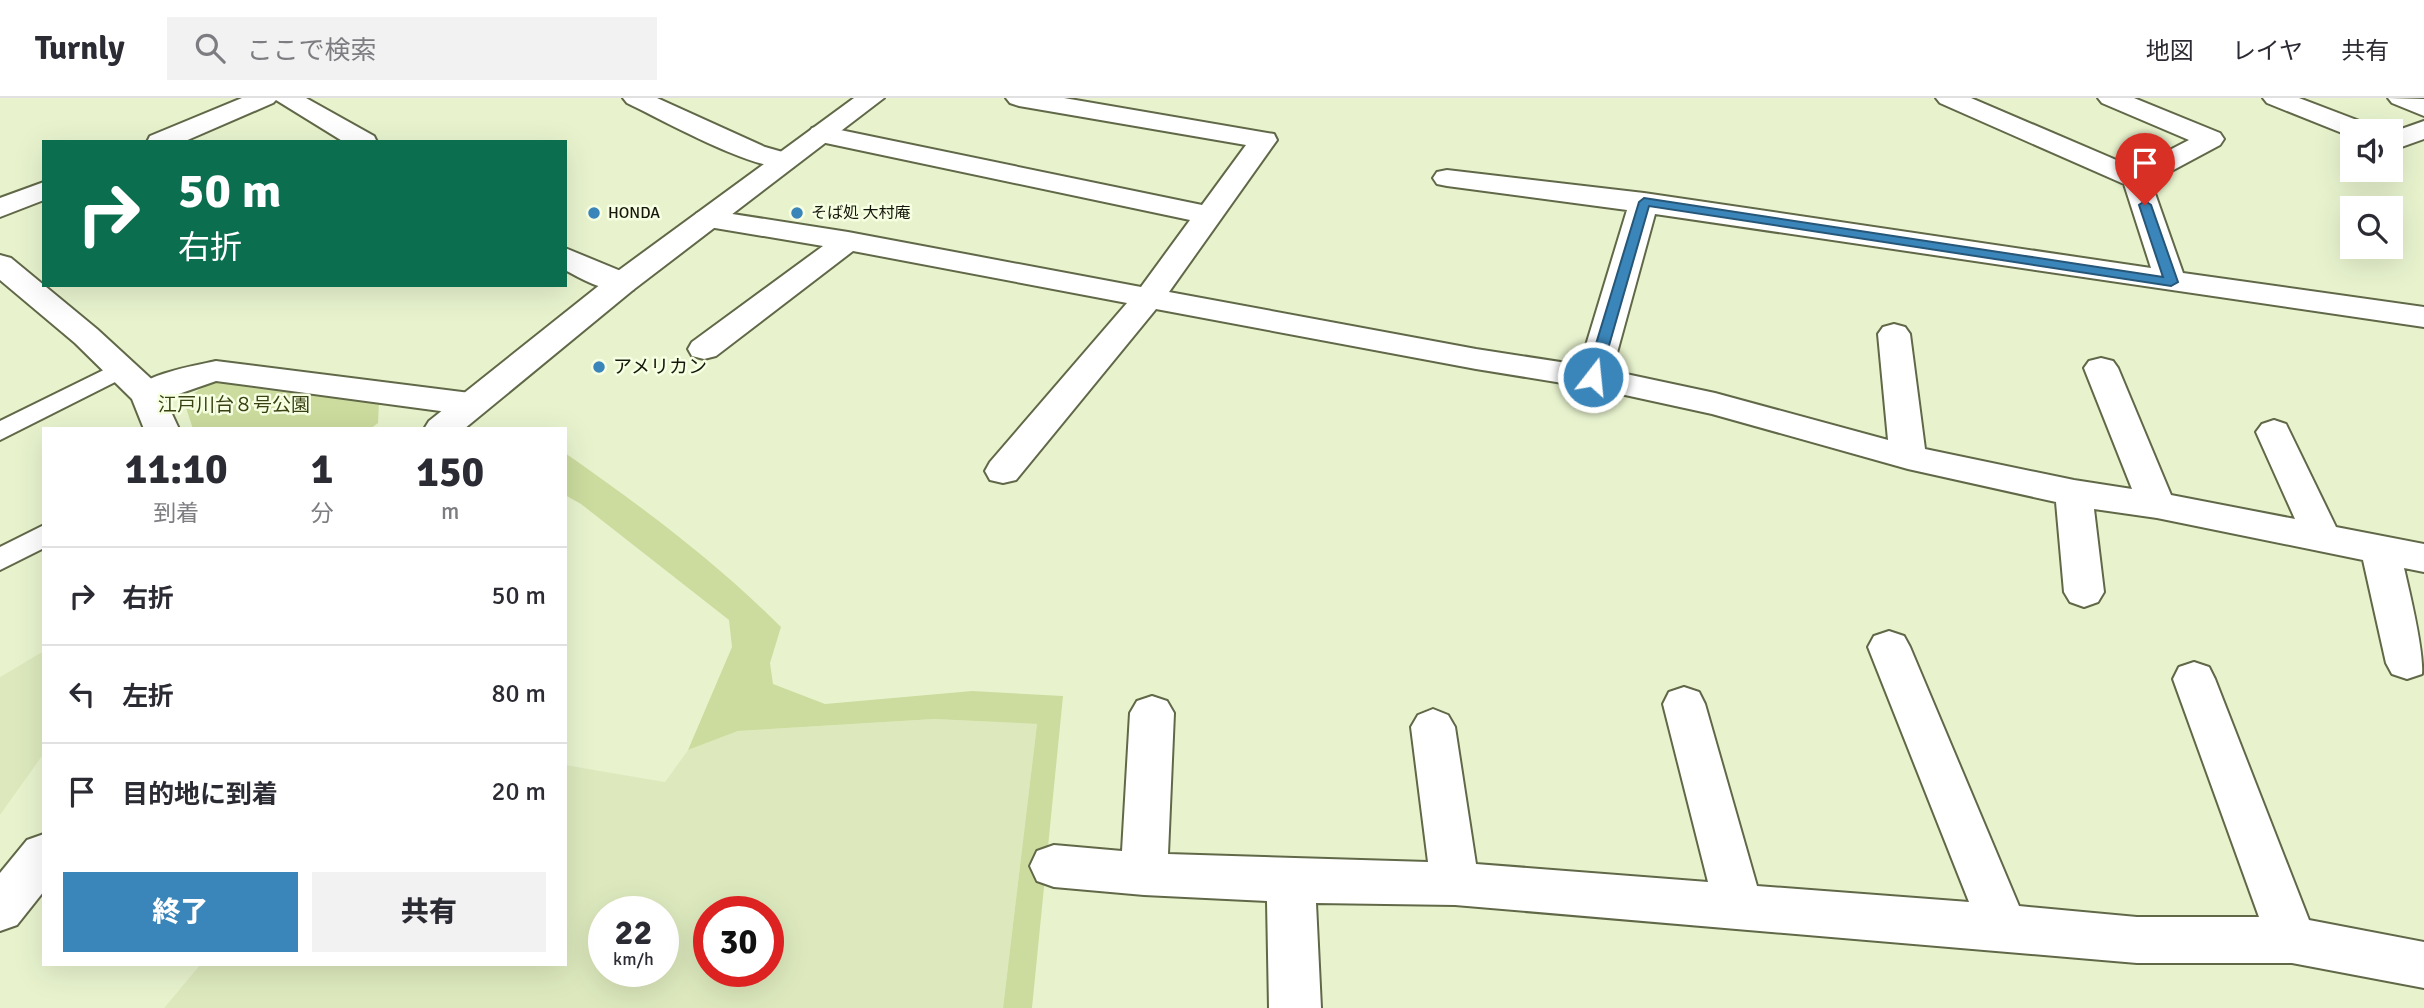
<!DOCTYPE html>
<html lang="ja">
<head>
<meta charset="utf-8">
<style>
  :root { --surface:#fff; --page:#f2f2f3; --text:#2b2b33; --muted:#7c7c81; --line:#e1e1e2; --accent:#3a85b9 }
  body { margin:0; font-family:Signika,"Noto Sans JP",sans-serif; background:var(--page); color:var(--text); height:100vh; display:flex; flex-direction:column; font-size:26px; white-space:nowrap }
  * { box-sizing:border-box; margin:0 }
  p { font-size:23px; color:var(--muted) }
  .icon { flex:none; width:38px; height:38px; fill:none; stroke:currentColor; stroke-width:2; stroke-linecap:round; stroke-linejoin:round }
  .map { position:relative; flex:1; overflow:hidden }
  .details { position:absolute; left:42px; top:329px; width:525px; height:539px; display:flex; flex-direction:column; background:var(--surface); border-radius:0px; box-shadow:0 7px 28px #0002 }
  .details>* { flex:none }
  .hud { position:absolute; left:42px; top:42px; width:525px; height:147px; border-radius:0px; box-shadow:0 7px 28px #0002; background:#0b6e4f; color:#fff; overflow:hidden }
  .controls { position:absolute; left:2340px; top:21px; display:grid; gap:14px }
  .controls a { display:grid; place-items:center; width:63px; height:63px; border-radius:0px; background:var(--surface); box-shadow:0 7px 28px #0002; font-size:35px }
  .speed { position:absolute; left:588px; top:798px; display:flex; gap:14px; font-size:35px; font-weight:700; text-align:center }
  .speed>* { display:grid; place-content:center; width:91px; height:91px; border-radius:50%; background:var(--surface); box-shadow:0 7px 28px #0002; line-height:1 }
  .speed small { font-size:18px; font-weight:400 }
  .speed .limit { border:10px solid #d22; background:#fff; color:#111 }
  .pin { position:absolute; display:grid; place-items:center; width:60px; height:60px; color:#fff; margin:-72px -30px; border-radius:50% 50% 50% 0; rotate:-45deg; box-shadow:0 0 7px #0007 }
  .pin .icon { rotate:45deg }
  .me { position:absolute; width:77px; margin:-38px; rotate:16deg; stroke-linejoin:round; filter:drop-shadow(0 0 5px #0008) }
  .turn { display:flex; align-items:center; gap:24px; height:147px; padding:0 21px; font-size:32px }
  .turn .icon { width:91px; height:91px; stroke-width:2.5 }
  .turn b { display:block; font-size:49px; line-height:60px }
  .eta { display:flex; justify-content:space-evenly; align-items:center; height:119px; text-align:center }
  .eta b { font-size:42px; font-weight:800; line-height:49px }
  .action { display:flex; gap:14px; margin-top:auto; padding:14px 21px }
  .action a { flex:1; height:80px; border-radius:0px; background:var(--accent); color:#fff; font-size:28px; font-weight:800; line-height:80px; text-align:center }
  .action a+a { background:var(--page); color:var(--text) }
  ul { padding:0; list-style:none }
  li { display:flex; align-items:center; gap:21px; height:98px; padding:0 21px; border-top:2px solid var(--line) }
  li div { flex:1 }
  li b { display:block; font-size:26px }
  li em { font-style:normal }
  header { display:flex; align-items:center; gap:42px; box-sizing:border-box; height:98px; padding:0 35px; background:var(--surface); border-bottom:2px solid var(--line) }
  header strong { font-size:33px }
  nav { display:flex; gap:38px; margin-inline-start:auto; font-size:24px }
  .search { width:490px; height:63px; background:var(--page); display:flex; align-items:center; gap:18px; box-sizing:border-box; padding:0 24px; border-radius:0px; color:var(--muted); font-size:26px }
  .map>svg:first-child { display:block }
  .built { fill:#dde9bd; fill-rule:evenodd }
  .green { fill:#ccdc9e }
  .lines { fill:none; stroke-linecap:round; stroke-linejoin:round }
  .service-casing { stroke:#606848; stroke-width:4 }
  .minor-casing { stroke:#606848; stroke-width:4 }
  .tertiary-casing { stroke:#606848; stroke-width:4 }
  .service { fill:#fff; fill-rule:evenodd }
  .minor { fill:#fff; fill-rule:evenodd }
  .tertiary { fill:#fff; fill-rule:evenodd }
  .route { fill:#3a85b9; stroke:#265678; stroke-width:2 }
  .poi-dot { fill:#3a85b9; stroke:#f7ffe2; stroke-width:2.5 }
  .labels { text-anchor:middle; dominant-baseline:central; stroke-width:5; stroke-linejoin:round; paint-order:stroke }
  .far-poi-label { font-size:16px; fill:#14170b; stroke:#f7ffe2; text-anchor:start }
  .poi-label { font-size:19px; fill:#14170b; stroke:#f7ffe2; text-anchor:start }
  .park-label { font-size:19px; fill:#384112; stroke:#f7ffe2 }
</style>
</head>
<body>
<header>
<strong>Turnly</strong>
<div class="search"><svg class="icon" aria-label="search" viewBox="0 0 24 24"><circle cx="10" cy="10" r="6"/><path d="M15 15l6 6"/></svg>ここで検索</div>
<nav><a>地図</a><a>レイヤ</a><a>共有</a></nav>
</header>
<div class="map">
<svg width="2424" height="910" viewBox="0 0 2424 910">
  <rect width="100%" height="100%" fill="#e8f3ce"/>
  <g class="built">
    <path d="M 44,553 L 44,655 L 0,717 L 0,579 Z"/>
    <path d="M 934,621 L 1037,626 L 1003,910 L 164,910 L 201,866 L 565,866 L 565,667 L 665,684 L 688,652 L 738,633 ZM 604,814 L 663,814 L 663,873 L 604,873 ZM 709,814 L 768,814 L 768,873 L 709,873 Z"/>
  </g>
  <g class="green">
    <path d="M 220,282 L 379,304 L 378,325 L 370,331 L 193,331 L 185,307 C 192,293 206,287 220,282 Z"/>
    <path d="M 565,355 C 641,408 715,463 781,529 L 770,565 L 773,586 L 825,606 L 972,593 L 1063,598 L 1032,910 L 1003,910 L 1037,626 L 934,621 L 738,633 L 688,652 L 732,549 L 729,522 L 581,406 L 565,397 Z"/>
  </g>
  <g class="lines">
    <defs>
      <g id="service">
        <path d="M 122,263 L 131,266 L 134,271 L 131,276 L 0,342 L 0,323 Z"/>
        <path d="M 44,427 L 44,450 L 0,472 L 0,449 Z"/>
      </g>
      <g id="minor">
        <path d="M 242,0 L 306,0 L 374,38 L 377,44 L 344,44 L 276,2 L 273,5 L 183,44 L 147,44 L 150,38 Z"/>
        <path d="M 623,0 L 657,0 L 765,49 L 793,57 L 797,63 L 793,69 C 760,77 661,21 627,5 Z"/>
        <path d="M 1006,0 L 1064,0 L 1274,36 L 1277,42 L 1169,194 L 1476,251 L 1580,267 L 1627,112 L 1447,88 L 1437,86 L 1433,80 L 1437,74 L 1447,72 L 1644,95 L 2151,170 L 2124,86 L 1940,5 L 1936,0 L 1971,0 L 2135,70 L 2189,42 L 2102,5 L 2098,0 L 2134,0 L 2220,35 L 2224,41 L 2220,47 L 2151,84 L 2183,175 L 2424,209 L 2424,229 L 1655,116 L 1612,273 L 1715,295 L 1888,342 L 1878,236 L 1883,229 L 1894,226 L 1905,229 L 1910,236 L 1925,351 L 2074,382 L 2132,391 L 2084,270 L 2089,263 L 2101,260 L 2113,263 L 2118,270 L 2171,397 L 2295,421 L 2256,334 L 2262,326 L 2274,322 L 2286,326 L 2336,429 L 2424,446 L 2424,474 L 2404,470 C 2410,496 2424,553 2422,576 L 2407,581 L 2392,576 L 2386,565 L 2363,462 L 2157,420 L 2094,411 L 2104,494 L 2098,504 L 2084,509 L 2070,504 L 2064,494 L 2056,404 L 1908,371 L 1712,316 L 1593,290 L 1476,271 L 1156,211 L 1016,382 L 1003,385 L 990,382 L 985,373 L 990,364 L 1127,205 L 853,153 L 716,258 L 704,261 L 692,258 L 688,251 L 692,244 L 823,148 L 697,127 L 692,121 L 697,115 L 707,112 L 848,134 L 1141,189 L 1190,122 L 821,44 L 812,42 L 808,36 L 812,30 L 821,28 L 1202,107 L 1246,47 L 1019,8 L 1010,5 Z"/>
        <path d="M 2263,0 L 2299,0 L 2370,27 L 2374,33 L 2352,33 L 2352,39 L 2267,5 Z"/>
        <path d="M 2388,0 L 2424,1 L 2424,18 L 2392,5 Z"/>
        <path d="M 2424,23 L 2424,41 L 2390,53 L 2390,35 Z"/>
        <path d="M 44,84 L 44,102 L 0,119 L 0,100 Z"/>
        <path d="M 565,150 L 633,178 L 637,185 L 633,192 C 610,197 585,183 565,172 Z"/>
        <path d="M 216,263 L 470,295 L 482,298 L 487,306 L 482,314 L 470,317 L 216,283 L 147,307 L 135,304 L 130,296 C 143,276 193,268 216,263 Z"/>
        <path d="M 1889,533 L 1904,538 L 1910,549 L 2019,808 L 2137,819 L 2259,819 L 2173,581 L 2179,569 L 2194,564 L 2209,569 L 2215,581 L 2309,822 L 2424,844 L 2424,890 L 2292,865 L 2137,865 L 1455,807 L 1316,805 L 1321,910 L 1269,910 L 1267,803 L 1144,797 L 1054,789 L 1037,783 L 1030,768 L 1037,753 L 1054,747 L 1122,753 L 1130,615 L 1137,603 L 1152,598 L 1167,603 L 1174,615 L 1168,756 L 1428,764 L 1411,629 L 1418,617 L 1433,611 L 1448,617 L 1455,629 L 1476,766 L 1708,784 L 1663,606 L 1669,594 L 1684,589 L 1699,594 L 1705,606 L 1757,788 L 1969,804 L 1868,549 L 1874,538 Z"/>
      </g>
      <g id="tertiary">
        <path d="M 854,0 L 884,0 L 633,192 L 464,331 L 424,331 L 429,323 L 611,178 Z"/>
        <path d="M 0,157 L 11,160 L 97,231 L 159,288 L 179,331 L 144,331 L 132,301 L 75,245 L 0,182 Z"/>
        <path d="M 44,736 L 44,793 L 17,827 L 0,833 L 0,775 L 27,742 Z"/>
      </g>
    </defs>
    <use href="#service" class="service-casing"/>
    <use href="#minor" class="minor-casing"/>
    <use href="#tertiary" class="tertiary-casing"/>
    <use href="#service" class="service"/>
    <use href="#minor" class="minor"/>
    <use href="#tertiary" class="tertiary"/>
  </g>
  <path class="route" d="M 1644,100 L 2163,179 L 2139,107 L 2145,103 L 2151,107 L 2178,184 L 2171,188 L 1649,108 L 1600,279 L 1598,283 L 1588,283 L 1586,279 L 1639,104 Z"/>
  <g class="poi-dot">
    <circle cx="594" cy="115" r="7"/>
    <circle cx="797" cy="115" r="7"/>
    <circle cx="599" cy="269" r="7"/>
  </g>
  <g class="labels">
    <g class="far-poi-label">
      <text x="608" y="115">HONDA</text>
      <text x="811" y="115">そば処 大村庵</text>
    </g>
    <g class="poi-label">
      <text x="613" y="269">アメリカン</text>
    </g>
    <g class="park-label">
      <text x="234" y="307">江戸川台８号公園</text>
    </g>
  </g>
</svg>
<div class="controls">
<a><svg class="icon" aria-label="sound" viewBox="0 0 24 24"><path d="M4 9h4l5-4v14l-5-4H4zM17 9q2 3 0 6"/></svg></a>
<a><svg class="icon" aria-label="search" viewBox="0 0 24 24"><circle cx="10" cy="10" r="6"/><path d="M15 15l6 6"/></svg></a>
</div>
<div class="speed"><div>22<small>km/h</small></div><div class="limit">30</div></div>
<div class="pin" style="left:2145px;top:107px;background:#d93025"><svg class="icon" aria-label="arrive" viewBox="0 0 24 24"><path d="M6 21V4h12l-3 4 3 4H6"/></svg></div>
<svg class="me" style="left:1593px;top:279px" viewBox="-20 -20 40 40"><circle r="17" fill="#3a85b9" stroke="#fff" stroke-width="3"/><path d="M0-11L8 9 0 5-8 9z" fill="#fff"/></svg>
<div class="hud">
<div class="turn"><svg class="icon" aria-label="right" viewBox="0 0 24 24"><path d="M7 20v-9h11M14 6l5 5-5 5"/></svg><div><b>50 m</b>右折</div></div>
</div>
<section class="details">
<div class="eta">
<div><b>11:10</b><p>到着</p></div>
<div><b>1</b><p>分</p></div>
<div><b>150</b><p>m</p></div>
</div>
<ul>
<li><svg class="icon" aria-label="right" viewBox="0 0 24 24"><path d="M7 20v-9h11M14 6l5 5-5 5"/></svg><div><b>右折</b></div><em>50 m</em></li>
<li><svg class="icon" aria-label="left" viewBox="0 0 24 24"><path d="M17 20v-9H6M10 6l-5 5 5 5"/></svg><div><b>左折</b></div><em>80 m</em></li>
<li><svg class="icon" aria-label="arrive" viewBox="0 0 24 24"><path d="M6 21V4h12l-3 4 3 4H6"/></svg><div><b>目的地に到着</b></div><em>20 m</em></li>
</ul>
<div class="action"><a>終了</a><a>共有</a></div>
</section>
</div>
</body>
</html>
